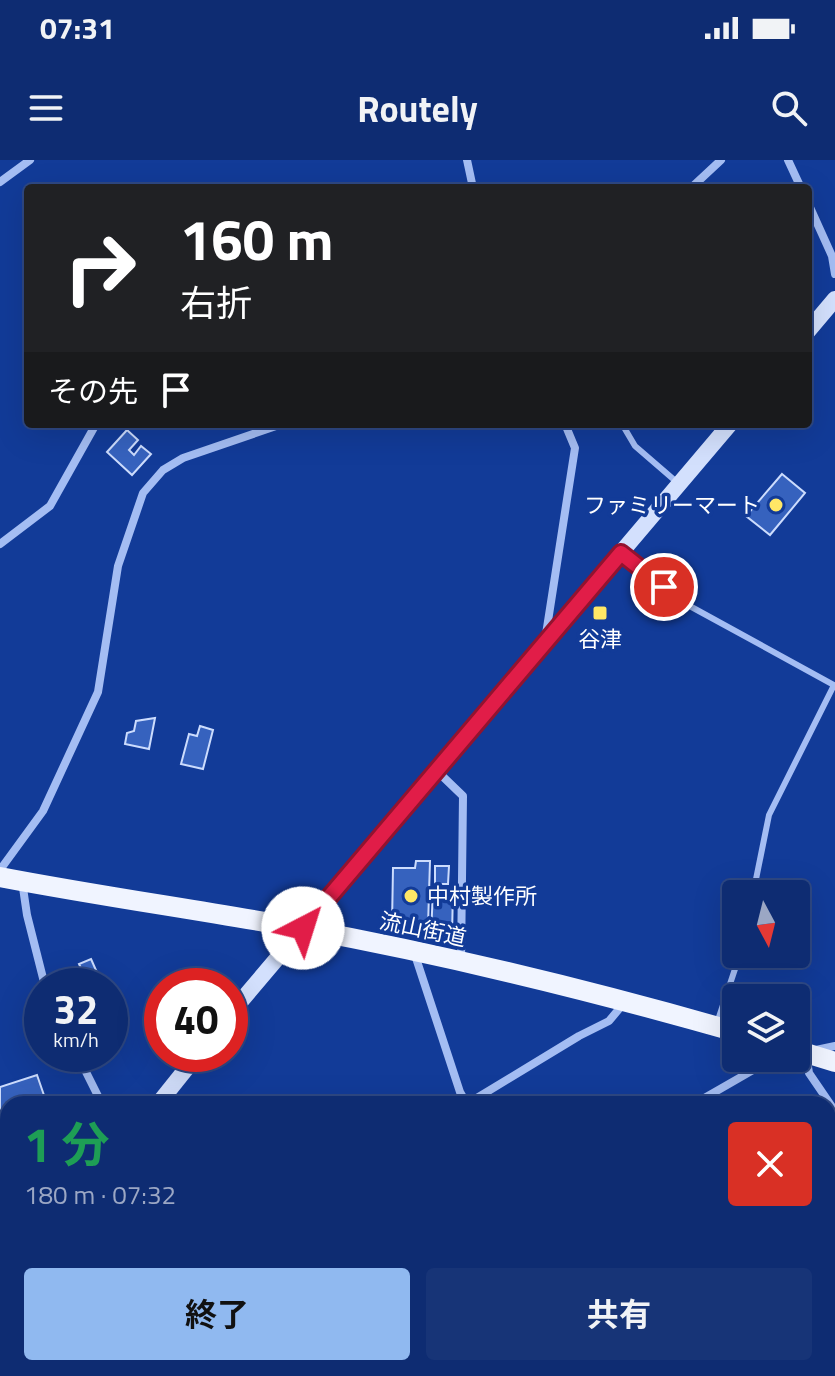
<!DOCTYPE html>
<html lang="ja">
<head>
<meta charset="utf-8">
<style>
  :root { --surface:#0e2c72; --page:#173477; --text:#f1f3f6; --muted:#9ba7c4; --line:#2e4884; --accent:#90b9f0 }
  body { margin:0; font-family:"Titillium Web","Noto Sans JP",sans-serif; background:var(--page); color:var(--text); height:100vh; display:flex; flex-direction:column; font-size:30px; white-space:nowrap }
  * { box-sizing:border-box; margin:0 }
  p { font-size:26px; color:var(--muted) }
  .icon { flex:none; width:44px; height:44px; fill:none; stroke:currentColor; stroke-width:2; stroke-linecap:round; stroke-linejoin:round }
  .map { position:relative; flex:1; overflow:hidden }
  .drawer { position:absolute; left:0px; top:936px; width:836px; height:280px; display:flex; flex-direction:column; background:var(--surface); border-radius:24px 24px 0 0; box-shadow:0 8px 32px #0002,0 0 0 2px var(--line) }
  .drawer>* { flex:none }
  .guide { position:absolute; left:24px; top:24px; width:788px; height:244px; border-radius:8px; box-shadow:0 8px 32px #0002,0 0 0 2px var(--line); background:#202124; color:#fff; overflow:hidden }
  .needle { width:52px; rotate:173deg }
  .fabs { position:absolute; left:722px; top:720px; display:grid; gap:16px }
  .fabs a { display:grid; place-items:center; width:88px; height:88px; border-radius:8px; background:var(--surface); box-shadow:0 8px 32px #0002,0 0 0 2px var(--line); font-size:40px }
  .speed { position:absolute; left:24px; top:808px; display:flex; gap:16px; font-size:40px; font-weight:700; text-align:center }
  .speed>* { display:grid; place-content:center; width:104px; height:104px; border-radius:50%; background:var(--surface); box-shadow:0 8px 32px #0002,0 0 0 2px var(--line); line-height:1 }
  .speed small { font-size:20px; font-weight:400 }
  .speed .limit { border:12px solid #d22; background:#fff; color:#111 }
  .pin { position:absolute; display:grid; place-items:center; width:68px; height:68px; color:#fff; margin:-34px; border:4px solid #fff; border-radius:50%; box-shadow:0 2px 8px #0007 }
  .me { position:absolute; width:88px; margin:-44px; rotate:40deg; stroke-linejoin:round; filter:drop-shadow(0 0 6px #0008) }
  .turn { display:flex; align-items:center; gap:28px; height:168px; padding:0 24px; font-size:36px }
  .turn .icon { width:104px; height:104px; stroke-width:2.5 }
  .turn b { display:block; font-size:56px; line-height:68px }
  .then { display:flex; align-items:center; height:76px; padding:0 24px; background:#0003; gap:16px; font-size:30px }
  .round { display:grid; place-items:center; flex:none; width:84px; height:84px; border-radius:8px; background:var(--page) }
  .overview { display:flex; align-items:center; justify-content:space-between; height:136px; padding:0 24px }
  h1 { font-size:48px; font-weight:700; line-height:60px; color:#1e9e55 }
  .primary-button { display:flex; gap:16px; margin-top:auto; padding:16px 24px }
  .primary-button a { flex:1; height:92px; border-radius:8px; background:var(--accent); color:#111; font-size:32px; font-weight:700; line-height:92px; text-align:center }
  .primary-button a+a { background:var(--page); color:var(--text) }
  .status { display:flex; justify-content:space-between; align-items:center; height:56px; padding:0 40px; background:var(--surface); direction:ltr }
  .status svg { height:22px; fill:currentColor }
  header { display:flex; justify-content:space-between; align-items:center; height:104px; padding:0 24px; background:var(--surface); font-size:36px; font-weight:700 }
  .map>svg:first-child { display:block }
  .building { fill:#3662be; stroke:#ccdcfd; stroke-width:2 }
  .lines { fill:none; stroke-linecap:round; stroke-linejoin:round }
  .lane { stroke:#a4bdf3; stroke-width:6 }
  .street { stroke:#a4bdf3; stroke-width:8 }
  .secondary { stroke:#d3e0fd; stroke-width:16 }
  .primary { stroke:#f0f4ff; stroke-width:20 }
  .route-casing { stroke:#92132f; stroke-width:20 }
  .route { stroke:#e11d48; stroke-width:14 }
  .poi-dot { fill:#ffe766; stroke:#123b98; stroke-width:3 }
  .labels { text-anchor:middle; dominant-baseline:central; stroke-width:7; stroke-linejoin:round; paint-order:stroke }
  .poi-label { font-size:22px; fill:#fff; stroke:#123b98; text-anchor:end }
  .street-label { font-size:22px; fill:#fff; stroke:#123b98 }
</style>
</head>
<body>
<div class="status"><b>07:31</b><svg viewBox="0 0 49 12"><path d="M0 12V9h3v3zM5 12V6h3v6zM10 12V3h3v9zM15 12V0h3v12zM26 1h20v11H26zM47 4h2v5h-2z"/></svg></div>
<header><svg class="icon" aria-label="menu" viewBox="0 0 24 24"><path d="M4 6h16M4 12h16M4 18h16"/></svg>Routely<svg class="icon" aria-label="search" viewBox="0 0 24 24"><circle cx="10" cy="10" r="6"/><path d="M15 15l6 6"/></svg></header>
<div class="map">
<svg width="835" height="1216" viewBox="0 0 835 1216">
  <rect width="100%" height="100%" fill="#123b98"/>
  <g class="building">
    <path d="M 127,270 L 138,280 L 129,290 L 134,295 L 141,286 L 151,294 L 132,315 L 107,292 Z"/>
    <path d="M 782,314 L 805,333 L 770,375 L 746,356 Z"/>
    <path d="M 155,558 L 149,589 L 125,584 L 127,573 L 134,571 L 136,561 Z"/>
    <path d="M 200,566 L 213,570 L 203,609 L 181,604 L 189,574 L 197,576 Z"/>
    <path d="M 416,701 L 430,701 L 428,766 L 392,764 L 393,708 L 415,708 Z"/>
    <path d="M 435,706 L 449,706 L 448,724 L 435,724 Z"/>
    <path d="M 433,729 L 453,729 L 452,776 L 431,776 Z"/>
    <path d="M 91,799 L 103,826 L 68,826 L 63,815 L 81,808 L 79,804 Z"/>
    <path d="M 37,915 L 47,944 L 8,944 L 8,983 L 0,986 L 0,927 Z"/>
    <path d="M 62,1208 L 95,1208 L 91,1216 L 58,1216 Z"/>
  </g>
  <g class="lines">
    <g class="lane">
      <path d="M 622,264 L 635,286 L 679,324"/>
      <path d="M 621,393 L 686,444 L 834,525 L 769,655 L 753,734"/>
      <path d="M 717,863 L 740,794"/>
    </g>
    <g class="street">
      <path d="M 467,0 L 473,28"/>
      <path d="M 788,0 L 801,28"/>
      <path d="M 0,22 L 30,0"/>
      <path d="M 691,28 L 721,0"/>
      <path d="M 808,43 L 832,96 L 835,114"/>
      <path d="M 0,384 L 50,346 L 96,264"/>
      <path d="M 546,474 L 575,288 L 565,264"/>
      <path d="M 436,610 L 463,636 L 461,801"/>
      <path d="M 0,710 L 43,651 L 98,532 L 118,406 L 143,333 L 163,310 L 183,298 L 282,264"/>
      <path d="M 22,721 L 27,755 L 45,826"/>
      <path d="M 414,792 L 460,932 L 467,944"/>
      <path d="M 816,890 L 835,886"/>
      <path d="M 77,894 L 102,944"/>
      <path d="M 806,895 L 809,913 L 835,951"/>
      <path d="M 467,944 L 579,876 L 609,861 L 624,843"/>
      <path d="M 694,944 L 774,898"/>
      <path d="M 222,1208 L 226,1216"/>
      <path d="M 531,1208 L 533,1216"/>
    </g>
    <g class="secondary">
      <path d="M 808,171 L 835,139"/>
      <path d="M 230,854 L 730,264"/>
      <path d="M 158,944 L 198,894"/>
      <path d="M 0,1131 L 8,1122"/>
    </g>
    <g class="primary">
      <path d="M 0,717 C 99,736 200,750 299,768 C 446,795 593,831 736,872"/>
      <path d="M 796,890 L 835,902"/>
    </g>
  </g>
  <g class="lines">
    <defs>
      <path id="route" d="M 303,768 L 621,393 L 664,427"/>
    </defs>
    <use href="#route" class="route-casing"/>
    <use href="#route" class="route"/>
  </g>
  <g class="poi-dot">
    <circle cx="776" cy="345" r="8"/>
    <rect x="592" y="445" width="16" height="16" rx="4"/>
    <circle cx="411" cy="736" r="8"/>
  </g>
  <g class="labels">
    <g class="poi-label">
      <text x="760" y="345">ファミリーマート</text>
      <text x="600" y="479" text-anchor="middle">谷津</text>
      <text x="427" y="736" text-anchor="start">中村製作所</text>
    </g>
    <g class="street-label">
      <text transform="translate(423 769) rotate(12)">流山街道</text>
    </g>
  </g>
</svg>
<div class="fabs">
<a><svg class="needle" viewBox="-14 -14 28 28"><path d="M0-13l5 13h-10z" fill="#e53935"/><path d="M0 13l5-13h-10z" fill="#9ba7c4"/></svg></a>
<a><svg class="icon" aria-label="layers" viewBox="0 0 24 24"><path d="M12 4l9 5-9 5-9-5zM3 14l9 5 9-5"/></svg></a>
</div>
<div class="speed"><div>32<small>km/h</small></div><div class="limit">40</div></div>
<div class="pin" style="left:664px;top:427px;background:#d93025"><svg class="icon" aria-label="arrive" viewBox="0 0 24 24"><path d="M6 21V4h12l-3 4 3 4H6"/></svg></div>
<svg class="me" style="left:303px;top:768px" viewBox="-20 -20 40 40"><circle r="19" fill="#fff"/><path d="M0-13L10 11 0 6-10 11z" fill="#e11d48"/></svg>
<div class="guide">
<div class="turn"><svg class="icon" aria-label="right" viewBox="0 0 24 24"><path d="M7 20v-9h11M14 6l5 5-5 5"/></svg><div><b>160 m</b>右折</div></div>
<div class="then">その先<svg class="icon" aria-label="arrive" viewBox="0 0 24 24"><path d="M6 21V4h12l-3 4 3 4H6"/></svg></div>
</div>
<section class="drawer">
<div class="overview"><div><h1>1 分</h1><p>180 m · 07:32</p></div><a class="round" style="background:#d93025;color:#fff"><svg class="icon" aria-label="close" viewBox="0 0 24 24"><path d="M6 6l12 12M18 6L6 18"/></svg></a></div>
<div class="primary-button"><a>終了</a><a>共有</a></div>
</section>
</div>
</body>
</html>
